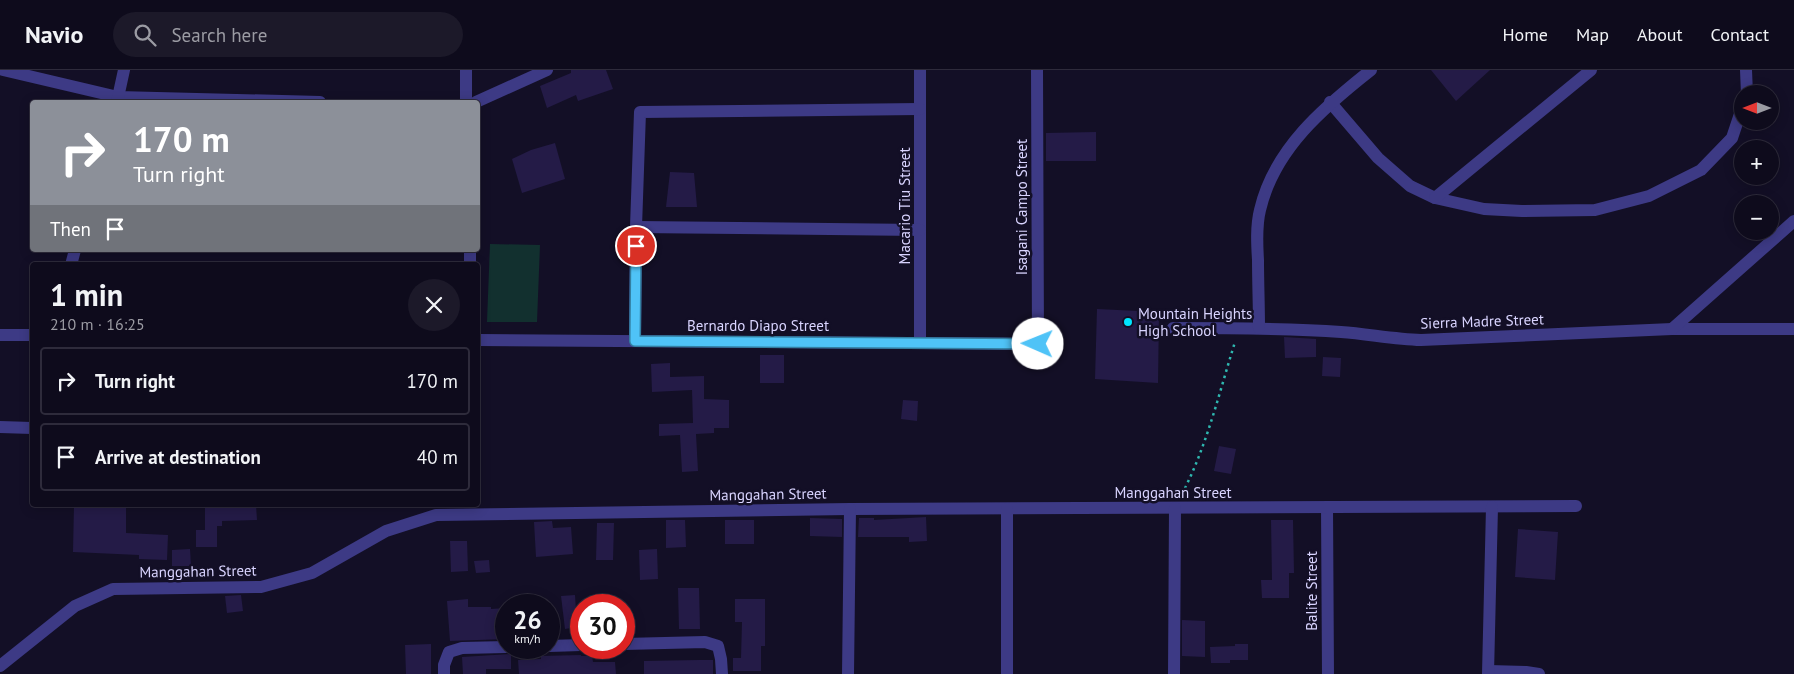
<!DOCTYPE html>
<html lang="en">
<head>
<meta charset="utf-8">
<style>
  :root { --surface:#0e0b1c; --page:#1c1929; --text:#f1f3f6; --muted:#9b9ba3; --line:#2e2b3b }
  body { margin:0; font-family:"PT Sans",sans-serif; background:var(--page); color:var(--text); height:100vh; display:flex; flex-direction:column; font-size:19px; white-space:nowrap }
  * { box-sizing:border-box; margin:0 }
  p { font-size:16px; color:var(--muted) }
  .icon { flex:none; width:28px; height:28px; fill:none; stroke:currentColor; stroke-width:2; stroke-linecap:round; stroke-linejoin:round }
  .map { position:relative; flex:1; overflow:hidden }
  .panel { position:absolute; left:30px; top:192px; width:450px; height:245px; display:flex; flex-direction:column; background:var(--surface); border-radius:5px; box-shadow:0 2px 12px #0003,0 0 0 1px var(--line) }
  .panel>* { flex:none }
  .hud { position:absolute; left:30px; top:30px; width:450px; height:152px; border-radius:5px; box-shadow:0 2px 12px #0003,0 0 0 1px var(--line); background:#8c9099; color:#fff; overflow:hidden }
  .needle { width:32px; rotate:270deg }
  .controls { position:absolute; left:1734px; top:15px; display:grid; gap:10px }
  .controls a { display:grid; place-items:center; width:45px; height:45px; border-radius:50%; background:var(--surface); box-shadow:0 2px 12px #0003,0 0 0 1px var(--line); font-size:25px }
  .speed { position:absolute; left:495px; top:524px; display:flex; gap:10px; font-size:25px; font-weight:700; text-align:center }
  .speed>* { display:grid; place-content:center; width:65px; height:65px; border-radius:50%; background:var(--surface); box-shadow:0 2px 12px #0003,0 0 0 1px var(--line); line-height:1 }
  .speed small { font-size:12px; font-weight:400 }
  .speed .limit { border:8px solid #d22; background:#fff; color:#111 }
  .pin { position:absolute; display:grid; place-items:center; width:42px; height:42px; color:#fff; margin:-21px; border:2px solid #fff; border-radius:50%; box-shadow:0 1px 5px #0007 }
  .me { position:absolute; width:55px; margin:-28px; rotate:271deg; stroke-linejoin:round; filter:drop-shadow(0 0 4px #0008) }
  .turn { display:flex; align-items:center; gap:18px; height:105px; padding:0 20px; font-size:22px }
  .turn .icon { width:65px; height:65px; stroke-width:2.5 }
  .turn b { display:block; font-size:35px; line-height:42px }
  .then { display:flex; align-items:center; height:48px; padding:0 20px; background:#0003; gap:10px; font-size:19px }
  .round { display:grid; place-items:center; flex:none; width:52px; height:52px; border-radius:26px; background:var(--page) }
  .overview { display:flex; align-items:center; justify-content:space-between; height:85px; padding:0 20px }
  h1 { font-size:30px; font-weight:700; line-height:38px }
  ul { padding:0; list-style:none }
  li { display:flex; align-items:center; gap:15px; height:68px; margin:0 10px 8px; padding:0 10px; border:2px solid var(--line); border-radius:5px }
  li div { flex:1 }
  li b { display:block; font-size:19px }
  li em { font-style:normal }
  header { display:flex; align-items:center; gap:30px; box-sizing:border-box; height:70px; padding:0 25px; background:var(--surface); border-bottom:1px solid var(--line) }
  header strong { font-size:24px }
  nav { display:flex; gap:28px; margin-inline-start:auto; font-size:18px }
  .search { width:350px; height:45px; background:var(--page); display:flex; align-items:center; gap:12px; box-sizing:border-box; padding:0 18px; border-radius:28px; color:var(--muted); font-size:19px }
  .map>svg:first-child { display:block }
  .green { fill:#12302f }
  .building { fill:#241b47 }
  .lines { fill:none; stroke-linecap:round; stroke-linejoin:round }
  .path { stroke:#2fb8b0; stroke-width:2.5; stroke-dasharray:2.5 4; stroke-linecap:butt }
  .minor { stroke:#3d3a85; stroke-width:12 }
  .route-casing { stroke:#337fa1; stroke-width:12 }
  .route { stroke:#4fc3f7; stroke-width:9 }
  .poi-dot { fill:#00e5ff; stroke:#130f26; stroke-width:2 }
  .labels { text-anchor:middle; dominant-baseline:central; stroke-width:5; stroke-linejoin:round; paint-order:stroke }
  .street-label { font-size:15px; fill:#d9d4ff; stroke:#130f26 }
  .poi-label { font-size:15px; fill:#d9d4ff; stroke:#130f26; text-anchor:start }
</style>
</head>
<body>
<header>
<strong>Navio</strong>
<div class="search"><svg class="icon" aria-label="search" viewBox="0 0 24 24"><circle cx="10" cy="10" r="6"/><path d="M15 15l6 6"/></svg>Search here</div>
<nav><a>Home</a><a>Map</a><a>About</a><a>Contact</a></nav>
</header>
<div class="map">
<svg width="1794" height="604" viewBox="0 0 1794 604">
  <rect width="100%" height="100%" fill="#130f26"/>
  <path class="green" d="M 490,174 L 540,175 L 537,252 L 487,252 Z"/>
  <g class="building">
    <path d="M 571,0 L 606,0 L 613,19 L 578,31 L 576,25 L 547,38 L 540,16 L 571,3 Z"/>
    <path d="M 1431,0 L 1490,0 L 1456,31 Z"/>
    <path d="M 1096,62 L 1096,91 L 1046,91 L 1046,63 Z"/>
    <path d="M 555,73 L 565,109 L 522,123 L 512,89 L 531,80 Z"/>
    <path d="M 670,102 L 694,103 L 697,137 L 666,137 Z"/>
    <path d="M 1097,239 L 1159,242 L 1158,313 L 1095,309 Z"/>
    <path d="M 1284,267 L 1316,269 L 1316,287 L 1285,288 Z"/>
    <rect x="760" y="285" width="24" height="28"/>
    <path d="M 1323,287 L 1341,288 L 1340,307 L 1322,306 Z"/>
    <path d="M 670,293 L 670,307 L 704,306 L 704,329 L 729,330 L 729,358 L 714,358 L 714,363 L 696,364 L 698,401 L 682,402 L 680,365 L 659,366 L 659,354 L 693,353 L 692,320 L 652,322 L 651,294 Z"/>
    <path d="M 903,330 L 918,331 L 917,351 L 901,349 Z"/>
    <path d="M 1219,376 L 1236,379 L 1231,404 L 1214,401 Z"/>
    <path d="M 74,435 L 126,436 L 126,463 L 168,465 L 167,490 L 139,489 L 139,485 L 73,482 Z"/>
    <path d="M 205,435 L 256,435 L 257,450 L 222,451 L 222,456 L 217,456 L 217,477 L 196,477 L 196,460 L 205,460 Z"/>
    <path d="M 926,447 L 927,471 L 909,472 L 909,467 L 858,467 L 859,448 L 874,448 L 874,450 Z"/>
    <path d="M 810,448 L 842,449 L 842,467 L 810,466 Z"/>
    <path d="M 666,450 L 685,450 L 686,477 L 666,478 Z"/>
    <rect x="725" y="450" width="29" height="24"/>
    <path d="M 1271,450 L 1293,450 L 1294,503 L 1289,503 L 1289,528 L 1262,528 L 1261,510 L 1272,510 Z"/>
    <path d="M 552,451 L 553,458 L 571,457 L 573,484 L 536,487 L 534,452 Z"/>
    <path d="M 597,453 L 614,453 L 613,490 L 596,490 Z"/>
    <path d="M 1518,459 L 1558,462 L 1555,510 L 1515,507 Z"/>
    <path d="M 450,471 L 467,471 L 468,501 L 451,502 Z"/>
    <path d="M 190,479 L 191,496 L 172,496 L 172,480 Z"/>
    <path d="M 657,479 L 658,509 L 640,510 L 639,480 Z"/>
    <path d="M 489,490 L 490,502 L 476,503 L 474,491 Z"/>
    <path d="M 678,518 L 699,518 L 700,559 L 679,559 Z"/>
    <path d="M 241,525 L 243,541 L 227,543 L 225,526 Z"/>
    <path d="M 575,525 L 577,557 L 565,559 L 561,526 Z"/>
    <path d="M 468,529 L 468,537 L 491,537 L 491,539 L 506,538 L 506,569 L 450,571 L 447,531 Z"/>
    <path d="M 735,529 L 765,529 L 765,576 L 761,576 L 761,601 L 733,601 L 733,588 L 741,588 L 742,552 L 735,552 Z"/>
    <path d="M 1182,550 L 1205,551 L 1205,587 L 1182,586 Z"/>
    <path d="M 431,574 L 431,604 L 406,604 L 405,575 Z"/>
    <path d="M 1235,574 L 1248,574 L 1248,590 L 1230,590 L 1230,593 L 1211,593 L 1210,577 L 1235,576 Z"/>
    <path d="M 511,584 L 511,599 L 486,599 L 486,604 L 463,604 L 462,587 Z"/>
    <path d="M 581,585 L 581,586 L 592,586 L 593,592 L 615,592 L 616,604 L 519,604 L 518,590 L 541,589 L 541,586 Z"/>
    <path d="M 699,590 L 713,590 L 713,604 L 644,604 L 644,591 Z"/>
  </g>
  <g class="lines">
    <path class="path" d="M 1182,424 C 1207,376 1219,323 1235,272"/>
    <g class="minor">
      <path d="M 3,0 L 118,27 L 320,32"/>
      <path d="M 920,0 L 920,273"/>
      <path d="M 1746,0 L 1747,24"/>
      <path d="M 117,32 L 124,0"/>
      <path d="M 466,32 L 466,0"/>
      <path d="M 476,32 L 547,0"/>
      <path d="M 1330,32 L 1378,88 L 1410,116 L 1435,128 L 1484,139 L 1522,141 L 1595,140 L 1649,126 L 1701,100 L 1732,68 L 1742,38"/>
      <path d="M 1435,128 L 1591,0"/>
      <path d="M 636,157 L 920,160"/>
      <path d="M 71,195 L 75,180"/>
      <path d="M 470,195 L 470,180"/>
      <path d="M 1173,258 C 1229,258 1285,258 1341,262 C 1368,264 1394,269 1421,270 L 1672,259 L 1794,259"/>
      <path d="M 1259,258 C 1259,235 1258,213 1258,190 C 1257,174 1256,156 1260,140 C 1274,79 1324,37 1371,0"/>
      <path d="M 1672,259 L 1794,151"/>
      <path d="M 0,265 L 32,265"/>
      <path d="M 478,270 L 1038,274 L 1037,0"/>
      <path d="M 635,271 L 636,157 L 640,42 L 920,39"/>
      <path d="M 0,357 L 32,358"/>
      <path d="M 1327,437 L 1328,604"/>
      <path d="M 624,574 L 705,572 L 718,576 L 721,589 L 722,604"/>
      <path d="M 549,576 L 581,575"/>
      <path d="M 0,596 L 75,536 L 113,519 L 261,517 L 312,503 L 386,461 L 436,445 L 850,439 L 1576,436"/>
      <path d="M 1489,601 L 1526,602 L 1539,604"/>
      <path d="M 444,604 L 444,595 L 449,582 L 462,578 L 506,577"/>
      <path d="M 848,604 L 850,439"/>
      <path d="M 1007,604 L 1007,439"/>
      <path d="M 1174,604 L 1175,438"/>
      <path d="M 1488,604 L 1492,437"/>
    </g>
  </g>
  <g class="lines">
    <defs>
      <path id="route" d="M 636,176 L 635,271 L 1038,274"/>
    </defs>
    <use href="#route" class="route-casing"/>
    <use href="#route" class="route"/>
  </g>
  <circle class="poi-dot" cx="1128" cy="252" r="5"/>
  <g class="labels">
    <g class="street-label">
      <text transform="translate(904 136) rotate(-90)">Macario Tiu Street</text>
      <text transform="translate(1021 137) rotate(-90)">Isagani Campo Street</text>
      <text transform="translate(1482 251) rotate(-2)">Sierra Madre Street</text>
      <text x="758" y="255">Bernardo Diapo Street</text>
      <text x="1173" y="422">Manggahan Street</text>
      <text transform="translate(768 424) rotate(-1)">Manggahan Street</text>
      <text transform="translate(198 501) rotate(-1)">Manggahan Street</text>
      <text transform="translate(1311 521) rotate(-90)">Balite Street</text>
    </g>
    <g class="poi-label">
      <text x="1138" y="243">Mountain Heights<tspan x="1138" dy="17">High School</tspan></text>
    </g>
  </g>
</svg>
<div class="controls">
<a><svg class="needle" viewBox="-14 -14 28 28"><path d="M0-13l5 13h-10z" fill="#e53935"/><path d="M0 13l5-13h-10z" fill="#9b9ba3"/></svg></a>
<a>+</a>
<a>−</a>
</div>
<div class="speed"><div>26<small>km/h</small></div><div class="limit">30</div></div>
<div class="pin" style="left:636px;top:176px;background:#d93025"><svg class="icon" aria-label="arrive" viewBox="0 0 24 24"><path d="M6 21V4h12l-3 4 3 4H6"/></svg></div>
<svg class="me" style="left:1038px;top:274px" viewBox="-20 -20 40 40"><circle r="19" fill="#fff"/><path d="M0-13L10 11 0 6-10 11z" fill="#4fc3f7"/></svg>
<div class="hud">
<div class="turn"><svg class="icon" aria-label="right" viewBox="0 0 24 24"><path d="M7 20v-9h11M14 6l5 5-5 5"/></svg><div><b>170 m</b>Turn right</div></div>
<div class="then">Then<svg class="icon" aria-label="arrive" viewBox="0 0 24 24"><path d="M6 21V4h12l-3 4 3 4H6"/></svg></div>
</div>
<section class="panel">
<div class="overview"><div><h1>1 min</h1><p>210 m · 16:25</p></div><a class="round"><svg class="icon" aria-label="close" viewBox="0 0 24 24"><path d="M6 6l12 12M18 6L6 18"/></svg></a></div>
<ul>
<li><svg class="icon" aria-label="right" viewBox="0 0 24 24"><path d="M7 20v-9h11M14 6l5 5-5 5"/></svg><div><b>Turn right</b></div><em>170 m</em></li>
<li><svg class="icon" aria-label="arrive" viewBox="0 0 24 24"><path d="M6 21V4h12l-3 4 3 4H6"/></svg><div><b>Arrive at destination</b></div><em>40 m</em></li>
</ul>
</section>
</div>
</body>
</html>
